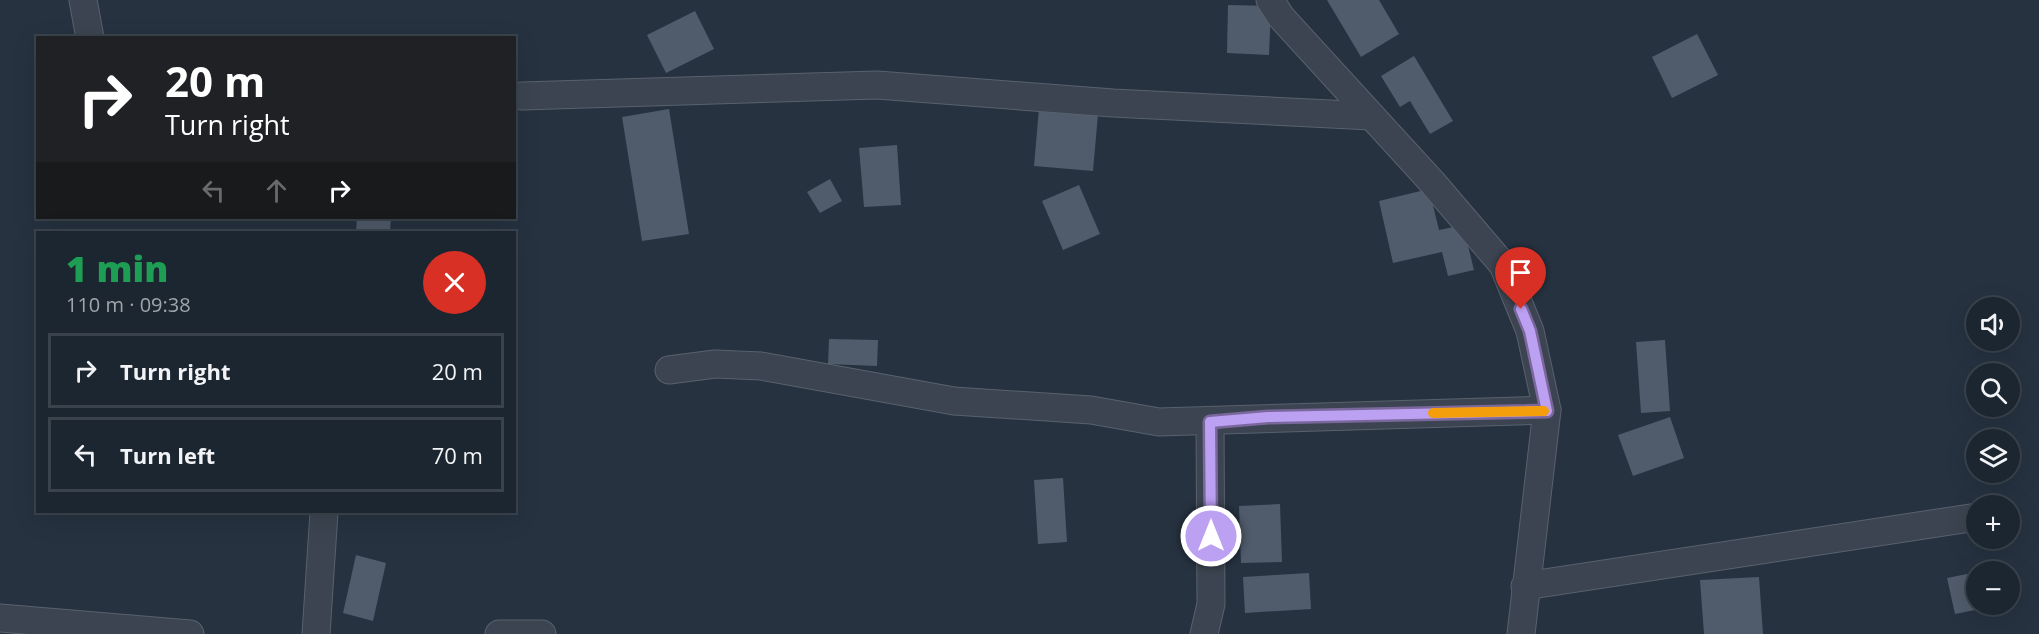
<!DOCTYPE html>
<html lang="en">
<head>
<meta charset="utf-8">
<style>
  :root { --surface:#1c2630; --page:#252e38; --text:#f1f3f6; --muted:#a0a5ab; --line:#3a434c }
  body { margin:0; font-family:"Open Sans",sans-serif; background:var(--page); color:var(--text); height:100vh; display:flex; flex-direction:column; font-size:22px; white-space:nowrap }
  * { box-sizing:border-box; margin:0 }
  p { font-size:20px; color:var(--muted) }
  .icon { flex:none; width:33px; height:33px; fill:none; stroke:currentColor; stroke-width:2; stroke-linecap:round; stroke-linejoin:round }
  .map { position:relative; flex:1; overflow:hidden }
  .drawer { position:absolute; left:36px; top:231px; width:480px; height:282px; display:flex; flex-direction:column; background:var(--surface); border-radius:0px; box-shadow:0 6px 24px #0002,0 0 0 2px var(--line) }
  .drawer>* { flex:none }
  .banner { position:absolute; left:36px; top:36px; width:480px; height:183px; border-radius:0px; box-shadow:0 6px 24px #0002,0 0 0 2px var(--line); background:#202124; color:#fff; overflow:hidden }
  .fabs { position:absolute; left:1966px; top:297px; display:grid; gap:12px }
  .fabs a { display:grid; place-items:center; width:54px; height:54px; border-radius:50%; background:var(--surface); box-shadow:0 6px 24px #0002,0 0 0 2px var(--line); font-size:30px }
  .pin { position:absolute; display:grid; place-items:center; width:51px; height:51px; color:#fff; margin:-62px -26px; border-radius:50% 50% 50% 0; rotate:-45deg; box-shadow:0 0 6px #0007 }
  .pin .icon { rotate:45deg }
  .me { position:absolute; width:66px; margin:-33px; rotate:0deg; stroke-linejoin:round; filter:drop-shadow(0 0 4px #0008) }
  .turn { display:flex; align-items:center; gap:21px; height:126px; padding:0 30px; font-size:27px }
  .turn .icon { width:78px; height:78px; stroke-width:2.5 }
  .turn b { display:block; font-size:42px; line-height:51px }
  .lanes { display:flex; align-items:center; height:57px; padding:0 30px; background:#0003; justify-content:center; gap:30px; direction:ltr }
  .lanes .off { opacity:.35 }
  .round { display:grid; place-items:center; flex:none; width:63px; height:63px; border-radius:32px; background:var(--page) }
  .summary { display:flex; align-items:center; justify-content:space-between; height:102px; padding:0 30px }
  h1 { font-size:36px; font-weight:800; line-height:45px; color:#1e9e55 }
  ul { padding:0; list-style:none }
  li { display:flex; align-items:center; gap:18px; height:75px; margin:0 12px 9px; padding:0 18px; border:3px solid var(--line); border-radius:0px }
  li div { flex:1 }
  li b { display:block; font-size:22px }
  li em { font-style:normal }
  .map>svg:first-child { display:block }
  .building { fill:#505b6b }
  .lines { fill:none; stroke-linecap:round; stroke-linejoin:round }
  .minor-casing { stroke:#58626d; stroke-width:29 }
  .minor { stroke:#3b4450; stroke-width:27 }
  .route-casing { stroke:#7a689d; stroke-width:15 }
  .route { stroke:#bca0f2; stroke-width:10 }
  .slow { stroke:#f59e0b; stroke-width:10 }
</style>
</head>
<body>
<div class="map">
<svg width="2039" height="634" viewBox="0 0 2039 634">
  <rect width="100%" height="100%" fill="#263240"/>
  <g class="building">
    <path d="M 1327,0 L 1379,0 L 1399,34 L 1361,57 Z"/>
    <path d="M 1228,5 L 1271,6 L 1269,55 L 1227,53 Z"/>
    <path d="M 695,11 L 714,49 L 666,73 L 647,35 Z"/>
    <path d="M 1697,34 L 1718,75 L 1672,98 L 1652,57 Z"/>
    <path d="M 1414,56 L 1453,121 L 1430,134 L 1410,101 L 1400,107 L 1381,76 Z"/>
    <path d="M 1039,108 L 1098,114 L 1093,171 L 1034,166 Z"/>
    <path d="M 669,109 L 689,234 L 642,241 L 622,117 Z"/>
    <path d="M 897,145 L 901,205 L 864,207 L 859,148 Z"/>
    <path d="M 830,179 L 842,201 L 820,213 L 807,192 Z"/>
    <path d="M 1079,185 L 1100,234 L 1063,250 L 1042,201 Z"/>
    <path d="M 1429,189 L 1439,230 L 1463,225 L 1474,270 L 1448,276 L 1442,252 L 1393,263 L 1379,201 Z"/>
    <path d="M 357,218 L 391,218 L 390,232 L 356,232 Z"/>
    <path d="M 829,339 L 878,340 L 877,366 L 828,364 Z"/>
    <path d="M 1665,340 L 1670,411 L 1641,413 L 1636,342 Z"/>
    <path d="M 1670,417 L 1684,458 L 1633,476 L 1618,435 Z"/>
    <path d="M 1063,478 L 1067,542 L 1038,544 L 1034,480 Z"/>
    <path d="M 1280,504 L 1282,562 L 1241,563 L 1239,506 Z"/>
    <path d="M 356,555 L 386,563 L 373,621 L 343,613 Z"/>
    <path d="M 1977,572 L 1977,604 L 1995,606 L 1955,614 L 1947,578 Z"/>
    <path d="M 1309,573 L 1311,609 L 1245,613 L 1243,577 Z"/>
    <path d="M 1759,577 L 1763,634 L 1704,634 L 1700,580 Z"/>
  </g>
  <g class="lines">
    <defs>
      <g id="minor">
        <path d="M 83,0 L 90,38"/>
        <path d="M 1270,0 L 1281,17 L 1432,182 L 1503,265 L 1530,331 L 1547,410 L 1521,634"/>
        <path d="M 522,96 L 877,85 L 1113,103 L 1371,116"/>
        <path d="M 669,370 L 715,364 L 761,366 L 954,401 L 1091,410 L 1159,422 L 1547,410"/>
        <path d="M 1525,586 L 1977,517"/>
        <path d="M 0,618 L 190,634"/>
        <path d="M 316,634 L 324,512"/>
        <path d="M 499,634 L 542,634"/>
        <path d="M 1204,634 L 1211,604 L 1210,421"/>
      </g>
    </defs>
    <use href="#minor" class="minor-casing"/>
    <use href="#minor" class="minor"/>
  </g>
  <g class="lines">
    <defs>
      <path id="route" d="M 1211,536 L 1210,422 L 1268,417 L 1547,411 L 1530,331 L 1521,309"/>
    </defs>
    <use href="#route" class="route-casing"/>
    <use href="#route" class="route"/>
    <path class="slow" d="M 1433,413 L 1544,411"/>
  </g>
</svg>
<div class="fabs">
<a><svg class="icon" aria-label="sound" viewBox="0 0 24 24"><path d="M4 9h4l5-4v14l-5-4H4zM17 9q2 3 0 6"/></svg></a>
<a><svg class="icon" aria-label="search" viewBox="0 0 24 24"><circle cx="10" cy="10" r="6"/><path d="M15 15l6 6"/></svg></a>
<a><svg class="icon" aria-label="layers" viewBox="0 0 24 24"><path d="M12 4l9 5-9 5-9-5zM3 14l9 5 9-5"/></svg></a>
<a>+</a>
<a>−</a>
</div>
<div class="pin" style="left:1521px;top:309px;background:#d93025"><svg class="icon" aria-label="arrive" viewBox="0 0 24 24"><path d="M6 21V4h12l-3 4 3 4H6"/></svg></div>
<svg class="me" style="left:1211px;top:536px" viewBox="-20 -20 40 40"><circle r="17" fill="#bca0f2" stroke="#fff" stroke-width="3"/><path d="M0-11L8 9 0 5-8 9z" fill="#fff"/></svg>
<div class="banner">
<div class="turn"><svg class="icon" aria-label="right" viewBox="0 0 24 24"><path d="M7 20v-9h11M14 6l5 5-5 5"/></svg><div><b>20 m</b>Turn right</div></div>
<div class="lanes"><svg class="icon off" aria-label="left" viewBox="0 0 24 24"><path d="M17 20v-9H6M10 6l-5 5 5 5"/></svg><svg class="icon off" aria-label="ahead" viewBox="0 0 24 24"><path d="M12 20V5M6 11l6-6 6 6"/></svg><svg class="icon" aria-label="right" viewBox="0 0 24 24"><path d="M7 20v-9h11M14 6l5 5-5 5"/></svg></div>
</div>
<section class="drawer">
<div class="summary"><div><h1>1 min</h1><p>110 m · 09:38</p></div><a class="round" style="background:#d93025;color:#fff"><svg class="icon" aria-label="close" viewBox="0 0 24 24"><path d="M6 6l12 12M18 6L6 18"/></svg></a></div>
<ul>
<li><svg class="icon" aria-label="right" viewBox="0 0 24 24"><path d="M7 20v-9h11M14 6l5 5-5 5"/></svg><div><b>Turn right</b></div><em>20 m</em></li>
<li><svg class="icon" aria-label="left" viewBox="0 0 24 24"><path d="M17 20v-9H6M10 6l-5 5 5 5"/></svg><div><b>Turn left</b></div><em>70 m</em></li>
</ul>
</section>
</div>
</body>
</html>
